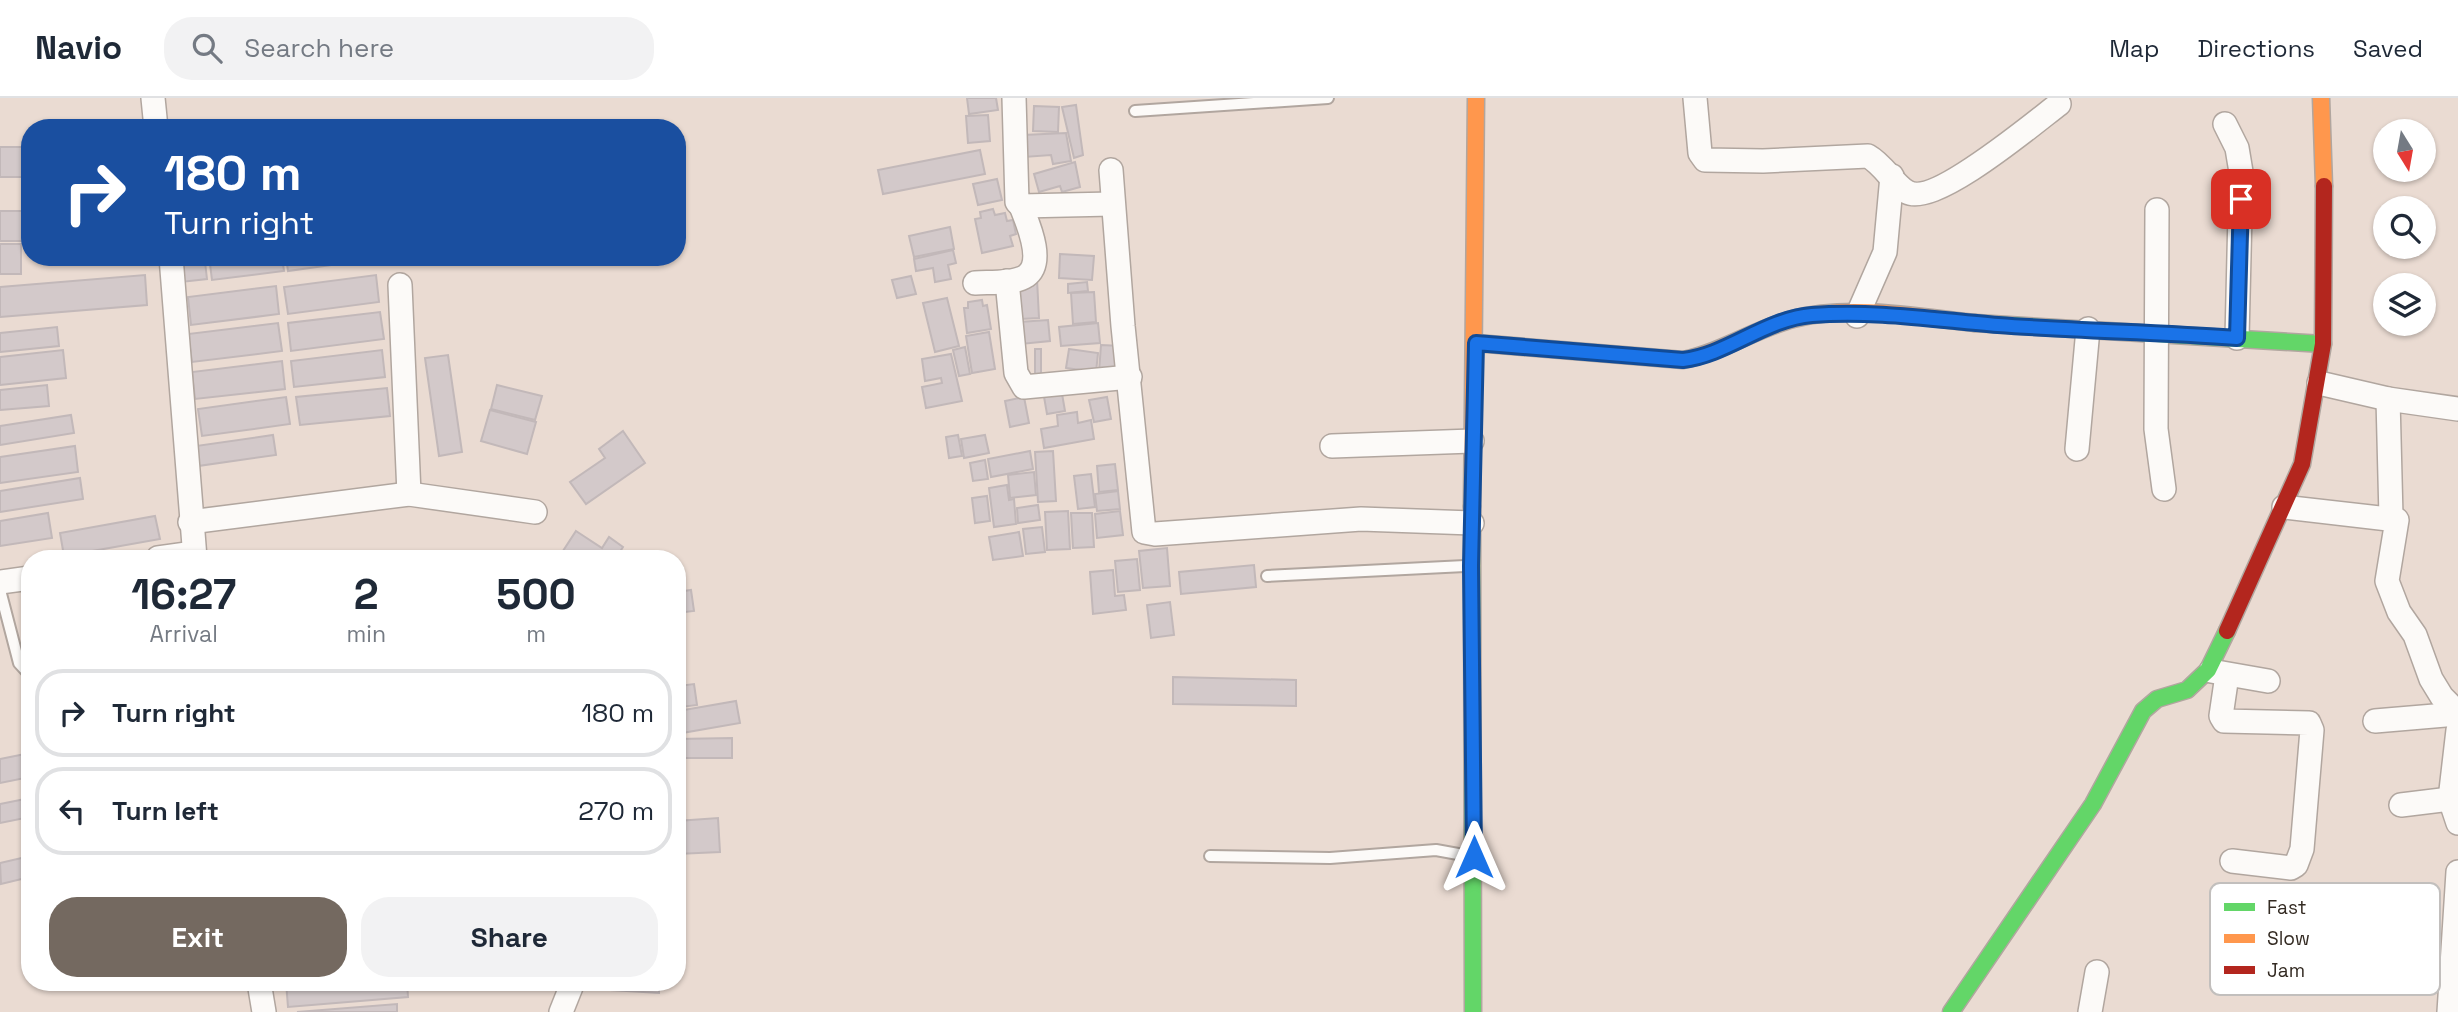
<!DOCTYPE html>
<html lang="en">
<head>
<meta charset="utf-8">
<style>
  :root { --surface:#fff; --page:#f2f2f3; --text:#1f2937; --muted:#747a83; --line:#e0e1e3; --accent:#746960 }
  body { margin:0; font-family:"Space Grotesk",sans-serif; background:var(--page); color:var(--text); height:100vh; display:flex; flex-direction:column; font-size:26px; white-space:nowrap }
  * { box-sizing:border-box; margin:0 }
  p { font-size:23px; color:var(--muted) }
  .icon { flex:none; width:38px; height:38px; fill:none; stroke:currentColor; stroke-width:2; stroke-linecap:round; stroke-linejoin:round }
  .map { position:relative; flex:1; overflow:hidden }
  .side { position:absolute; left:21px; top:452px; width:665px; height:441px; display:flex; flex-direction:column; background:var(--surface); border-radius:28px; box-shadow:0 2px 5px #0004 }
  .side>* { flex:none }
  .banner { position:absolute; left:21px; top:21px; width:665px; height:147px; border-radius:28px; box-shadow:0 2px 5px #0004; background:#1a4fa0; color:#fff; overflow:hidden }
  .needle { width:46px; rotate:169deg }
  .controls { position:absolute; left:2373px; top:21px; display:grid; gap:14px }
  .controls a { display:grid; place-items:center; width:63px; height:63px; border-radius:50%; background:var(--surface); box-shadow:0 2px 5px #0004; font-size:35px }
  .pin { position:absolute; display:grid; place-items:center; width:60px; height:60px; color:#fff; margin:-30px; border-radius:14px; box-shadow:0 4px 10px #0006 }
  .me { position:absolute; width:77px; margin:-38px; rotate:0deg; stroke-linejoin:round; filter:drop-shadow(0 0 5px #0008) }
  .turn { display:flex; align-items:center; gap:24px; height:147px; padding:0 28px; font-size:32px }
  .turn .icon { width:91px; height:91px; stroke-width:2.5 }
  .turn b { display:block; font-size:49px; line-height:60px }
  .eta { display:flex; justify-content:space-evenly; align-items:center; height:119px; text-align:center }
  .eta b { font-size:42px; font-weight:700; line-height:49px }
  .action { display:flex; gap:14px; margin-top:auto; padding:14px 28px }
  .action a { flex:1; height:80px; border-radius:28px; background:var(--accent); color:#fff; font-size:28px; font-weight:700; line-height:80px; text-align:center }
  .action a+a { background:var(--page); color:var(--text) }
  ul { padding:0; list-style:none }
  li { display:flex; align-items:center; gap:21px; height:88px; margin:0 14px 10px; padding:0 14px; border:4px solid var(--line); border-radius:28px }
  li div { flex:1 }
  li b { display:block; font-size:26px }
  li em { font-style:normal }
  header { display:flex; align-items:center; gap:42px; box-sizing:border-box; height:98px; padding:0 35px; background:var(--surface); border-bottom:2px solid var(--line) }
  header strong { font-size:33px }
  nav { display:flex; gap:38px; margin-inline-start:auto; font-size:24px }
  .search { width:490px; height:63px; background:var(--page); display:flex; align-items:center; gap:18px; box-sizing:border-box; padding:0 24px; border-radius:28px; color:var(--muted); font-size:26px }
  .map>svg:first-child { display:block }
  .building { fill:#d3c9ca; stroke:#c2b8b9; stroke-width:2 }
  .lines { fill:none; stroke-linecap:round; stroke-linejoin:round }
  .lane-casing { stroke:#b1a69f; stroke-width:14 }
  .street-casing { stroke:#b1a69f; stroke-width:26 }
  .fast-casing { stroke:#b1a69f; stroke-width:19 }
  .slow-casing { stroke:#b1a69f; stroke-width:19 }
  .jam-casing { stroke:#b1a69f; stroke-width:19 }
  .lane { stroke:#fcfaf8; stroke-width:10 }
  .street { stroke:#fcfaf8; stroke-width:23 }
  .fast { stroke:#63d668; stroke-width:16 }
  .slow { stroke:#ff974d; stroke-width:16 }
  .jam { stroke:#b3261e; stroke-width:16 }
  .route-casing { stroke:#114b97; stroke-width:18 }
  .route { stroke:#1a73e8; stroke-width:12 }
  .key { fill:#fff; stroke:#c2bfbd; stroke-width:2 }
  .key-label { font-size:19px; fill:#342b23 }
</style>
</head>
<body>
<header>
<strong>Navio</strong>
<div class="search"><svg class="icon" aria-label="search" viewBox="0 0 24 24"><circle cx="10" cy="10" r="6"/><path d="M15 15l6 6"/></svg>Search here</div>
<nav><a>Map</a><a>Directions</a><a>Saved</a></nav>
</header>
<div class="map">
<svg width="2458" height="914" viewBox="0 0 2458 914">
  <rect width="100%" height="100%" fill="#eadbd2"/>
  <g class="building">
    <path d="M 967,0 L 996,0 L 998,12 L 969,16 Z"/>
    <path d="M 1076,7 L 1083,57 L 1074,60 L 1062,9 Z"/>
    <path d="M 1034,8 L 1059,9 L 1058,34 L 1033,33 Z"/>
    <path d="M 988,17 L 990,43 L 968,45 L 966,18 Z"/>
    <path d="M 1066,35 L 1071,63 L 1053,66 L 1051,57 L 1024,59 L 1023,37 Z"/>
    <path d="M 0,49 L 23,49 L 22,79 L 0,79 Z"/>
    <path d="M 980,52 L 985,76 L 883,96 L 878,72 Z"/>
    <path d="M 1075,64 L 1080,89 L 1062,94 L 1060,88 L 1039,94 L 1034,76 Z"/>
    <path d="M 997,81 L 1002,102 L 978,107 L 973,86 Z"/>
    <path d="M 993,111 L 995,117 L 1005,115 L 1007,123 L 1013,122 L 1016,136 L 1010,138 L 1013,148 L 982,155 L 975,121 L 981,120 L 980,114 Z"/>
    <path d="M 0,113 L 23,113 L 22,143 L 0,143 Z"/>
    <path d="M 950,129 L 954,151 L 914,159 L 909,138 Z"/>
    <rect x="0" y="146" width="21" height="30"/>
    <path d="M 953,152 L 956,165 L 948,167 L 951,181 L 935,184 L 933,170 L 916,173 L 914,161 Z"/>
    <path d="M 1060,156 L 1094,158 L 1092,182 L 1059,180 Z"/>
    <path d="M 63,159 L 97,159 L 97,164 L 63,165 Z"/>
    <path d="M 260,159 L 282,159 L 284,173 L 212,182 L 210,166 Z"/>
    <path d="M 286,159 L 359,159 L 360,163 L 288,173 Z"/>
    <path d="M 205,164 L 207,181 L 181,184 L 179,166 Z"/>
    <path d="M 145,177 L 147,207 L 0,219 L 0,189 Z"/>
    <path d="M 376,177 L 379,204 L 288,216 L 284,189 Z"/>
    <path d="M 911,178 L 916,196 L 897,200 L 892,182 Z"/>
    <path d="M 1037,181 L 1039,220 L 1020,221 L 1018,182 Z"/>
    <path d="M 1087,184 L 1088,193 L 1068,195 L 1068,186 Z"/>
    <path d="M 276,188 L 279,216 L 191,227 L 188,199 Z"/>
    <path d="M 1094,194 L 1096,224 L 1073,226 L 1071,195 Z"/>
    <path d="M 947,200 L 959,248 L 935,254 L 923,205 Z"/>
    <path d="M 982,202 L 983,208 L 987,207 L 991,231 L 967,235 L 964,210 L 968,210 L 968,204 Z"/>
    <path d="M 380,214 L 384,241 L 291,253 L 288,225 Z"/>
    <path d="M 1048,222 L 1050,243 L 1021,246 L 1019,224 Z"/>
    <path d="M 278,225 L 282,253 L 192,264 L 188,236 Z"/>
    <path d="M 1098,225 L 1100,245 L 1061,248 L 1059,229 Z"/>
    <path d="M 57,229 L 59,248 L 0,254 L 0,235 Z"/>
    <path d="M 989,234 L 995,271 L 972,275 L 966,238 Z"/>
    <path d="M 1101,247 L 1121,248 L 1119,276 L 1099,274 Z"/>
    <path d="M 965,249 L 970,276 L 959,278 L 953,252 Z"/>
    <rect x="1035" y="251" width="6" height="32"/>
    <path d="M 1069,251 L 1098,255 L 1096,274 L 1066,270 Z"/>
    <path d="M 63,252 L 66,280 L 0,287 L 0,259 Z"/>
    <path d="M 382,252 L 385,279 L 294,289 L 291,263 Z"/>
    <path d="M 951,256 L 962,303 L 926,310 L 922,289 L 942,285 L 941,280 L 925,283 L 922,261 Z"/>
    <path d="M 448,257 L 462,354 L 439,358 L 425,260 Z"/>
    <path d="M 282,263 L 285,291 L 195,301 L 192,274 Z"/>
    <path d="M 47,287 L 49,308 L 0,312 L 0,292 Z"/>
    <path d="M 497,287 L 542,298 L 535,322 L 491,311 Z"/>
    <path d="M 387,290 L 390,318 L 300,327 L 296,299 Z"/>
    <path d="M 1061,290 L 1065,313 L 1047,316 L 1043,293 Z"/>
    <path d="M 286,299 L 290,326 L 202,338 L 198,311 Z"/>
    <path d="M 1024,299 L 1029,325 L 1010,329 L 1005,303 Z"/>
    <path d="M 1107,299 L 1111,321 L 1094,324 L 1089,302 Z"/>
    <path d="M 490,312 L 536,324 L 527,356 L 481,343 Z"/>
    <path d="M 1077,314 L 1078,325 L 1091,322 L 1094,341 L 1044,350 L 1041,331 L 1058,328 L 1057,317 Z"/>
    <path d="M 71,317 L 74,335 L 0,347 L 0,328 Z"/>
    <path d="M 623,333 L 645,365 L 586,406 L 570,384 L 605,360 L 599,351 Z"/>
    <path d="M 273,337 L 276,357 L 198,368 L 196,348 Z"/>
    <path d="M 958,337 L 962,358 L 949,360 L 946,339 Z"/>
    <path d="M 985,337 L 989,355 L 964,360 L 961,341 Z"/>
    <path d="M 75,348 L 78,374 L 0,385 L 0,359 Z"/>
    <path d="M 1030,353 L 1033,371 L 991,379 L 988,361 Z"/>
    <path d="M 1053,353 L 1056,403 L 1038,404 L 1035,354 Z"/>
    <path d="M 985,362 L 988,381 L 973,383 L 970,365 Z"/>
    <path d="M 1115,366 L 1118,392 L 1099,394 L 1097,368 Z"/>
    <path d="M 1034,374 L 1036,397 L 1010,400 L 1008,377 Z"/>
    <path d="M 1091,376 L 1095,409 L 1078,411 L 1074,378 Z"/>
    <path d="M 80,380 L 83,401 L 0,414 L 0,393 Z"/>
    <path d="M 1007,387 L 1009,402 L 1014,401 L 1016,426 L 994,429 L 989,390 Z"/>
    <path d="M 1118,393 L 1120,411 L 1097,413 L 1095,396 Z"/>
    <path d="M 987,398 L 990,423 L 975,425 L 972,400 Z"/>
    <path d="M 1038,407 L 1040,422 L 1018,425 L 1017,410 Z"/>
    <path d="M 1068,413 L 1070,451 L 1047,452 L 1045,414 Z"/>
    <path d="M 1120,413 L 1123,437 L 1097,440 L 1095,416 Z"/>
    <path d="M 48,415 L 52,440 L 0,448 L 0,423 Z"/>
    <path d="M 1071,415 L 1092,415 L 1094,449 L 1073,450 Z"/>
    <path d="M 155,418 L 160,441 L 64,458 L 60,435 Z"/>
    <path d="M 1042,429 L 1045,454 L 1026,456 L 1023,431 Z"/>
    <path d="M 576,433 L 602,450 L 609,439 L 623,449 L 616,460 L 567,460 L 561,456 Z"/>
    <path d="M 1019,434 L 1023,458 L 993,462 L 989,439 Z"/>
    <path d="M 1167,450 L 1170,488 L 1143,490 L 1139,453 Z"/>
    <path d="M 1137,461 L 1140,492 L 1118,494 L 1115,463 Z"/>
    <path d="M 1254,467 L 1256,489 L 1181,496 L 1179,474 Z"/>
    <path d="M 1113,472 L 1115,498 L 1124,497 L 1126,512 L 1093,516 L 1090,474 Z"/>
    <path d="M 691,492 L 694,513 L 677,515 L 677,494 Z"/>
    <path d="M 1170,504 L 1174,537 L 1151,540 L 1147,507 Z"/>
    <path d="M 1173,579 L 1296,582 L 1296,608 L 1173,606 Z"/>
    <path d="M 694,586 L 697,607 L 681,609 L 678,588 Z"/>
    <path d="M 736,603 L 740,625 L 682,635 L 678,613 Z"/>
    <path d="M 732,640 L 732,660 L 677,660 L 677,641 Z"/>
    <path d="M 30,655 L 30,679 L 0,685 L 0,661 Z"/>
    <path d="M 30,700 L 30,719 L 0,725 L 0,706 Z"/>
    <path d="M 718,720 L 720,754 L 677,756 L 677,723 Z"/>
    <path d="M 30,758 L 30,779 L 1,786 L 0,765 Z"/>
    <path d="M 286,884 L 407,884 L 408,899 L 288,909 Z"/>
    <path d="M 611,884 L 659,884 L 659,895 L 611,892 Z"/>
    <path d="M 397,906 L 397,914 L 297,914 Z"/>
  </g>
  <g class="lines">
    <defs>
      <g id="lane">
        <path d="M 1135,13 L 1328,0"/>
        <path d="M 1267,478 L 1465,468"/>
        <path d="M 0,492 L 19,565 L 30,577"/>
        <path d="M 1210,758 L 1330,760 L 1436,752 L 1469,758"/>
      </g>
      <g id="street">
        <path d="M 153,0 L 156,30"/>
        <path d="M 1014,0 L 1017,104 L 1021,108 L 1112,106"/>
        <path d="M 1695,0 L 1700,55 L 1705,62 L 1763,63 L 1868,58 C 1884,67 1894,87 1907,94 C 1935,109 2035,24 2059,6"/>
        <path d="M 2225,26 L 2237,50 L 2241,74 L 2237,240"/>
        <path d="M 1111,72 L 1123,228 L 1144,434 L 1155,436 L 1361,421 L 1472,425"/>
        <path d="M 2157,112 L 2156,331 L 2164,391"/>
        <path d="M 171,159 L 195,460"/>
        <path d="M 1007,183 L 1016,275 L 1024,289 L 1130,279"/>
        <path d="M 975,185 C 990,184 1014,186 1026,178 C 1046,164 1027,124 1021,108"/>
        <path d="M 400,187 L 409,396"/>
        <path d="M 1857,218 L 1885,154 L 1892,78"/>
        <path d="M 2319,285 L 2388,301 L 2458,311"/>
        <path d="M 2388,301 L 2391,419"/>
        <path d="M 1332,348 L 1472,343"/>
        <path d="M 2077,351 L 2088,231"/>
        <path d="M 2284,409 L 2397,422 L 2387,483 L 2399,514 L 2415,537 L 2431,581 L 2442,599 L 2458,615"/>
        <path d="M 190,424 L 409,396 L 535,414"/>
        <path d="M 158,460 L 194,455"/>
        <path d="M 0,484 L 30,480"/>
        <path d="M 2211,573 L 2268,583"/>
        <path d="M 2227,577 L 2221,618 L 2224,623 L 2309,625 L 2312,632 L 2302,751 L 2296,767 L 2291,770 L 2232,763"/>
        <path d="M 2375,623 L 2458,616"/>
        <path d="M 2458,632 L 2450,701 L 2458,725"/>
        <path d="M 2401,707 L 2450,701"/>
        <path d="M 259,884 L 264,914"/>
        <path d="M 561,914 L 573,884"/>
        <path d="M 2090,914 L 2097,874"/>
        <path d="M 2449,914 L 2458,774"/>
      </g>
      <g id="fast">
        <path d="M 1975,225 L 2323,246"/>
        <path d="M 1472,408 L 1473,914"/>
        <path d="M 1951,914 L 2093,706 L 2143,613 L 2157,601 L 2187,592 L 2208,572 L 2227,533"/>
      </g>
      <g id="slow">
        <path d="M 2321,0 L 2324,88"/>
        <path d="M 1476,245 L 1683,262 C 1722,254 1755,231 1793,221 C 1850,206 1918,219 1975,225"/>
        <path d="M 1472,408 L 1476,0"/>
      </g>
      <path id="jam" d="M 2227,533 L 2302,366 L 2323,246 L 2324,88"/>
    </defs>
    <use href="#lane" class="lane-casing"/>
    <use href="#street" class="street-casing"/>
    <use href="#fast" class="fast-casing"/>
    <use href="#slow" class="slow-casing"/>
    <use href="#jam" class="jam-casing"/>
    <use href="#lane" class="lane"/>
    <use href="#street" class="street"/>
    <use href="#fast" class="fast"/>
    <use href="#slow" class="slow"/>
    <use href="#jam" class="jam"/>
  </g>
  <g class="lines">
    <defs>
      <path id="route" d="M 1474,759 L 1471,468 L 1476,245 L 1683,262 C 1727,257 1765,221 1812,217 C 1874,212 1937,222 1998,227 C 2078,233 2157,234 2237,240 L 2241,101"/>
    </defs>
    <use href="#route" class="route-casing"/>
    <use href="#route" class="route"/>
  </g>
  <rect x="2210" y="785" width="230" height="112" rx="10" class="key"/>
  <rect x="2224" y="805" width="31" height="8" fill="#63d668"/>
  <rect x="2224" y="836" width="31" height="9" fill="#ff974d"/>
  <rect x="2224" y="868" width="31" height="8" fill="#b3261e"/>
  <g class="key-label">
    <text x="2267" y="816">Fast</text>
    <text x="2267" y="847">Slow</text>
    <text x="2267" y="879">Jam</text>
  </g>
</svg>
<div class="controls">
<a><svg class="needle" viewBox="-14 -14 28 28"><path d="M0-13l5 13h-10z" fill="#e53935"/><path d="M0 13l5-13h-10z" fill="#747a83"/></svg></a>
<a><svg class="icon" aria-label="search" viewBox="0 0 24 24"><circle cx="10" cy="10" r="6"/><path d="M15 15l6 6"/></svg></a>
<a><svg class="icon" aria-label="layers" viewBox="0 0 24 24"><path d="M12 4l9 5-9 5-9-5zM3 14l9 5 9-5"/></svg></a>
</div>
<div class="pin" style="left:2241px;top:101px;background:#d93025"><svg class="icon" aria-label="arrive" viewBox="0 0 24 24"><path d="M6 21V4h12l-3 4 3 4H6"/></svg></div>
<svg class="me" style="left:1474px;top:759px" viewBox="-20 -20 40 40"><path d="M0-17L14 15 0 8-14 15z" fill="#1a73e8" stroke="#fff" stroke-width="4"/></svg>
<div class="banner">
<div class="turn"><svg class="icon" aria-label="right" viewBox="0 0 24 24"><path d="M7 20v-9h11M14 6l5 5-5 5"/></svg><div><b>180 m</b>Turn right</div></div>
</div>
<section class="side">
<div class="eta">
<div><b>16:27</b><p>Arrival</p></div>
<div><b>2</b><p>min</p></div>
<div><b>500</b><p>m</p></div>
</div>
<ul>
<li><svg class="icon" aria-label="right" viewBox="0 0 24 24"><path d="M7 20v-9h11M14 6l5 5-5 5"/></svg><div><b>Turn right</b></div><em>180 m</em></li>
<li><svg class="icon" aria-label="left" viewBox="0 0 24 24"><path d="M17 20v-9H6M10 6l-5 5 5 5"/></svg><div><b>Turn left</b></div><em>270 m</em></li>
</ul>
<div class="action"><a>Exit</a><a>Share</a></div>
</section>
</div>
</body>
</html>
